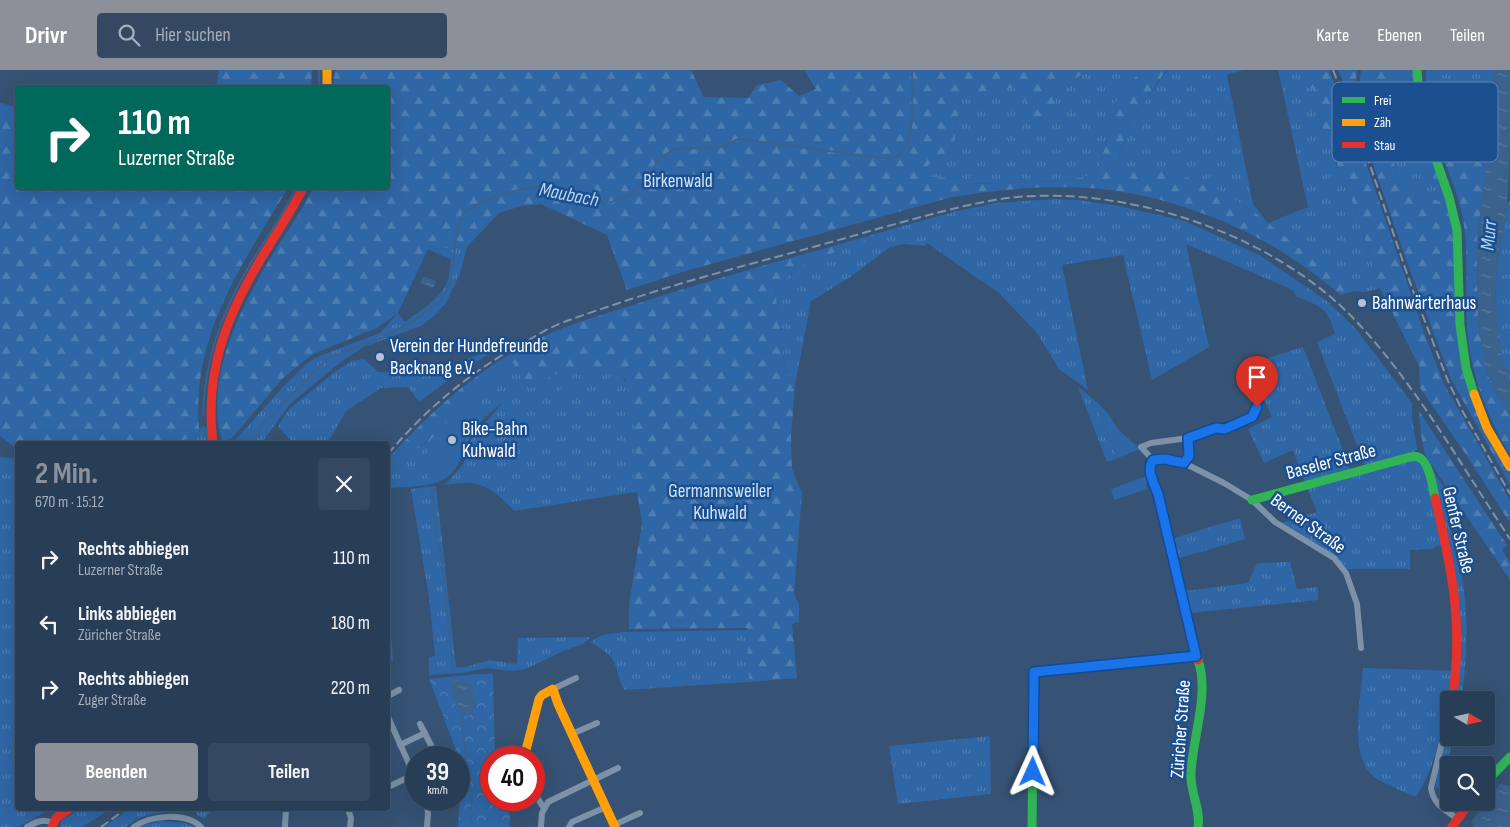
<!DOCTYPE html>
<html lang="de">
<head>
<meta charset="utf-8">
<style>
  :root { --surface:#283e57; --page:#344961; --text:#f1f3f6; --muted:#a5aeba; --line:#44576d; --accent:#8c9099 }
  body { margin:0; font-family:"Sofia Sans Condensed",sans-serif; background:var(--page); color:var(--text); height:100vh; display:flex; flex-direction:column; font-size:19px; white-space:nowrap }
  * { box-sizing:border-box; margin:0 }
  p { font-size:16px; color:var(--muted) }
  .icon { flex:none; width:28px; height:28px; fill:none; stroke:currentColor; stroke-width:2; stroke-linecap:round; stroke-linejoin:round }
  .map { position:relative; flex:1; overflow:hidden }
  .sheet { position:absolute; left:15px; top:371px; width:375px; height:370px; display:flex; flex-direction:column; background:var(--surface); border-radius:5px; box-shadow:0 5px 20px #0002,0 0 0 1px var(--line) }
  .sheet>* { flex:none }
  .hud { position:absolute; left:15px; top:15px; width:375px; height:105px; border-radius:5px; box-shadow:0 5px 20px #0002,0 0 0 1px var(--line); background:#00695c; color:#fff; overflow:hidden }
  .needle { width:32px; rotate:99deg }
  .buttons { position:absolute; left:1440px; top:621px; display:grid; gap:10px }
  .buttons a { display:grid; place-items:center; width:55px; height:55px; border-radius:5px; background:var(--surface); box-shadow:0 5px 20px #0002,0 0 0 1px var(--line); font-size:25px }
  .speed { position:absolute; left:405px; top:676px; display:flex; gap:10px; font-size:25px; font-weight:700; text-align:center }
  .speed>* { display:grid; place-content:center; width:65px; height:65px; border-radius:50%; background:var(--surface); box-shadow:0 5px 20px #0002,0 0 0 1px var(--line); line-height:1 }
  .speed small { font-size:12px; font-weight:400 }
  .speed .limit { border:8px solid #d22; background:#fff; color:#111 }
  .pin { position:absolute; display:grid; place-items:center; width:42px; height:42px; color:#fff; margin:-51px -21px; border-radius:50% 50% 50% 0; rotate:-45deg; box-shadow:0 0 5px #0007 }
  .pin .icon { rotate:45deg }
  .me { position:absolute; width:55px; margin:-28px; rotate:1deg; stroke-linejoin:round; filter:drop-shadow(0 0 4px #0008) }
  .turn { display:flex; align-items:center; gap:18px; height:105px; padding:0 20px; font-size:22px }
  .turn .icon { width:65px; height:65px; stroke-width:2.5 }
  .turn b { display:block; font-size:35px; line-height:42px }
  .round { display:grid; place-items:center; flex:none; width:52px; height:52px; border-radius:5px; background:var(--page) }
  .summary { display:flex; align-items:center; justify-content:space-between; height:85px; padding:0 20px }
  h1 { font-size:30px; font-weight:700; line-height:38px; color:var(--accent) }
  .cta { display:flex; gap:10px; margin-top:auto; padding:10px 20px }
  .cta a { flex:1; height:58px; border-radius:5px; background:var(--accent); color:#fff; font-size:20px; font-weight:700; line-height:58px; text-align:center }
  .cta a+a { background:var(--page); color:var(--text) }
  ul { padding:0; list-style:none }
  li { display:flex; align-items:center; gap:15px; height:65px; padding:0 20px }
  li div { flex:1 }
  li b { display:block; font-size:19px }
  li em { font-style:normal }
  header { display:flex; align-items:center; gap:30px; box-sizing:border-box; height:70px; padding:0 25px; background:var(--accent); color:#fff }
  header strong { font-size:24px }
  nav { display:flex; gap:28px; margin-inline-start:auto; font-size:18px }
  .search { width:350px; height:45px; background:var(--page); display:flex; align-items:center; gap:12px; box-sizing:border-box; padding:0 18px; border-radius:5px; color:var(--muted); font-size:19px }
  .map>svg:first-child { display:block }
  .grass { fill:url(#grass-tufts) }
  .forest { fill:url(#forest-firs) }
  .park { fill:url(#park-crowns) }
  .garden { fill:#2f66a5 }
  .water { fill:url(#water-ripples) }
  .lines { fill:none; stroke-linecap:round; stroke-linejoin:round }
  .stream { stroke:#3b618d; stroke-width:2 }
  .street { stroke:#7d92a8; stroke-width:6 }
  .fast { stroke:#30b455; stroke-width:9 }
  .slow { stroke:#ff9f0a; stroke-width:9 }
  .jam { stroke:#e5322d; stroke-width:9 }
  .rail { stroke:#7e92a7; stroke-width:2; stroke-dasharray:9 4; stroke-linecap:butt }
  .route-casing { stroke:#114b97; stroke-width:12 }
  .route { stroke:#1a73e8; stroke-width:9 }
  .poi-dot { fill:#b9c2ce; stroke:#1b4f8f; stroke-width:2 }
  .labels { text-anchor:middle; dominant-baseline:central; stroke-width:5; stroke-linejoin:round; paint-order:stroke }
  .park-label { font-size:19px; fill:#cfe3fa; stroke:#1b4f8f }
  .poi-label { font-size:19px; fill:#fff; stroke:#1b4f8f; text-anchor:start }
  .street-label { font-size:19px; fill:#fff; stroke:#1b4f8f }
  .water-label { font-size:20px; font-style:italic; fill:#b5d3f5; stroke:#1b4f8f }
  .key { fill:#1b4f8f; stroke:#5f84b1; stroke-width:1 }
  .key-label { font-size:14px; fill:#fff }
</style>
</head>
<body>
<header>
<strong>Drivr</strong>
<div class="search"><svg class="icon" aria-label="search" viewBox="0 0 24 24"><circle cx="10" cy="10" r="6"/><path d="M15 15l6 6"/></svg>Hier suchen</div>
<nav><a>Karte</a><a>Ebenen</a><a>Teilen</a></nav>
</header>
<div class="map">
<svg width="1510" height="757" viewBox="0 0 1510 757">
  <defs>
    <pattern id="grass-tufts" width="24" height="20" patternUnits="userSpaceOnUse" patternTransform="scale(1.25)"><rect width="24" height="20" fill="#2f66a5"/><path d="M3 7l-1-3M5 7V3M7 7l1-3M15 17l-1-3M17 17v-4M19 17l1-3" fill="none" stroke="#4e7db2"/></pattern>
    <pattern id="forest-firs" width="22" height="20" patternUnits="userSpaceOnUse" patternTransform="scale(1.25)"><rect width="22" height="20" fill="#2f66a5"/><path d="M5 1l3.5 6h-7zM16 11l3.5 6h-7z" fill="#4e7db2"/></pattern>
    <pattern id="park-crowns" width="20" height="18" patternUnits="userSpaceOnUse" patternTransform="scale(1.25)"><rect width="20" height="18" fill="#2f66a5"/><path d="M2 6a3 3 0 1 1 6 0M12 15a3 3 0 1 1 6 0" fill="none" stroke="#4e7db2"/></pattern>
    <pattern id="water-ripples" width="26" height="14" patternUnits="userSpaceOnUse" patternTransform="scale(1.25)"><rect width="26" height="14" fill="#3b618d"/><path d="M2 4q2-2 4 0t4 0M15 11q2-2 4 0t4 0" fill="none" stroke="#58799e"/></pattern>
  </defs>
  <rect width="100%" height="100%" fill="#365274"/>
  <g class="grass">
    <path d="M 1090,0 L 1141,0 L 1116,32 L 1098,104 L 1063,111 L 966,114 L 966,108 L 920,107 L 920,102 L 953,77 L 962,24 L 1020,16 L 1031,49 L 1054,37 L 1059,18 Z"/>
    <path d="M 1169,0 L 1243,0 L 1227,5 L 1253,134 L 1268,153 L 1308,137 L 1278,0 L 1308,0 L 1322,57 L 1356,140 L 1380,218 L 1366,222 L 1354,221 L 1253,141 L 1211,116 L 1180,105 L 1163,101 L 1115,102 L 1130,52 L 1166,2 Z"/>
    <path d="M 1391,0 L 1415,0 L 1417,49 L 1414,51 L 1415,71 L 1429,97 L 1443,134 L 1396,111 L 1394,87 L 1391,77 Z"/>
    <path d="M 1426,0 L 1494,0 L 1486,96 L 1439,52 L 1426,21 Z"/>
    <path d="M 1054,129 L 1078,130 L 1119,136 L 1185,151 L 1261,186 L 1327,231 L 1356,259 L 1412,333 L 1412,348 L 1417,379 L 1414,383 L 1365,396 L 1317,272 L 1335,264 C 1328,238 1321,236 1297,227 L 1293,220 L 1186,174 L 1209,277 L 1152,310 L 1123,185 L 1062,195 L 1088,320 L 1059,299 L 1037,263 L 999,223 L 927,173 L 925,176 L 904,174 L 890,177 L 852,206 L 811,231 L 795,315 L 785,299 L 775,219 L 784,207 L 791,205 L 801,196 L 885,161 L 957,141 L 996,133 Z"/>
    <path d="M 1510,131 L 1510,310 C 1494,278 1493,222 1498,186 C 1501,169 1506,151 1507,134 Z"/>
    <path d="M 467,177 L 460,204 L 446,233 L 434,246 L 421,256 L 364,277 L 338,294 L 289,335 L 261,374 L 230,374 L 238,367 L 282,318 L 306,294 L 317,287 L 380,263 L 398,243 L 405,252 C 420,241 442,228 448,210 C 450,204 450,196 451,190 L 428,179 Z"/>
    <path d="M 501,276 L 453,307 L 419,332 L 408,317 L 381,318 L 346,341 L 327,374 L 294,374 L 278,356 L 289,339 L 336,301 L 352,291 L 364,289 L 378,302 L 413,303 L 447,297 Z"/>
    <path d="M 1303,277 L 1351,401 L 1305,413 L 1293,380 L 1264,393 L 1248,359 L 1272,347 L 1248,294 Z"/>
    <path d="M 513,293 L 530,318 L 553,305 L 582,299 L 618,301 C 641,325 637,390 637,422 L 514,441 C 504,429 488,415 472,413 C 463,412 454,414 445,415 L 464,393 L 471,370 L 502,333 C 492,341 479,352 472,363 C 461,380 461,404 438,412 C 424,417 402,417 388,418 L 388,407 L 394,396 L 410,383 L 429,372 L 453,345 L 491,310 Z"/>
    <path d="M 1078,317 L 1098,333 L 1098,340 L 1118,388 L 1107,392 Z"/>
    <path d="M 206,357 L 210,374 L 166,374 L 200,366 L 199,359 Z"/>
    <path d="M 0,387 L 17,389 L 18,739 L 51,739 L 18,757 L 0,757 Z"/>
    <path d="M 1411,389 L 1418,391 L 1423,398 L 1444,475 L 1434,477 L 1434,479 L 1410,480 L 1410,499 L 1346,499 L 1281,453 L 1317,442 L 1307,417 Z"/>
    <path d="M 1429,395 L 1460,441 L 1447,444 C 1452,463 1457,481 1461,500 C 1469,543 1468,587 1461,630 L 1454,630 L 1460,575 Z"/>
    <path d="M 436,416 L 456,597 L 465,597 L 490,590 L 517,594 L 518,568 L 591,567 L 583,574 L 563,581 L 526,599 L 513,601 L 486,598 L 462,603 L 429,605 L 429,587 L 435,586 L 429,527 L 411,419 Z"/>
    <path d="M 1240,448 L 1245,469 L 1176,489 L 1171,469 Z"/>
    <path d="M 1290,492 L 1297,519 L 1318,517 L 1318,530 L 1190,543 L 1185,521 L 1248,513 L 1257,493 Z"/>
    <path d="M 388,526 L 393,591 L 388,591 Z"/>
    <path d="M 748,560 L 749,612 L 625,620 C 619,612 619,606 616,597 C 612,584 601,579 590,572 L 602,565 L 623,562 Z"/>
    <path d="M 1363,598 L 1454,601 C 1447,643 1439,691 1416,727 C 1403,721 1389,716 1377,709 C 1347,690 1361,629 1363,598 Z"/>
    <path d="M 1449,654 L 1449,668 L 1453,668 L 1442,716 L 1436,719 L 1436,708 Z"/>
    <path d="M 990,666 L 991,724 L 898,734 L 889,676 Z"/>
    <path d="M 80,739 L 110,739 L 82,757 L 61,757 L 60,754 L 62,750 Z"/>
    <path d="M 130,739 L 171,739 L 166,742 L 145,746 L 135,750 L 126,757 L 104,757 Z"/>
    <path d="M 199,739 L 213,739 L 204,749 L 196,744 Z"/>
    <path d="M 160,751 L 185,753 L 195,757 L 141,757 L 147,754 Z"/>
  </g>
  <g class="forest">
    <path d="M 219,0 L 312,0 L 311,17 L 216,17 Z"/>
    <path d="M 335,0 L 691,0 L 704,27 L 748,28 L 757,15 L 781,10 L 799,26 L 816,19 L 804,0 L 1090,0 L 1059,18 L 1054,37 L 1041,56 L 1031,49 L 1020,17 L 962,24 L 953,77 L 920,102 L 921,107 L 966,108 L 966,114 L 1063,111 L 1098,104 L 1116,32 L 1141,0 L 1169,0 L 1165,2 L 1130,52 L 1115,101 L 1163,101 L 1180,105 L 1211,116 L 1253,141 L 1354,221 L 1341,225 C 1318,206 1294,188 1267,173 C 1216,144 1146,121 1088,118 C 1043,115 996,120 952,127 L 682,202 L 627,220 L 607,165 L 541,134 L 521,136 L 499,143 L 467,177 L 428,179 L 398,243 L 377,258 L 313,284 L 283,308 L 231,369 L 222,371 C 206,315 233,254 260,206 C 276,176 298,149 313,118 L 388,118 L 388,18 L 333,17 Z"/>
    <path d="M 1308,0 L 1329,0 L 1357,67 L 1425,265 L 1444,314 L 1510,430 L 1510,453 L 1467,386 L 1420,318 L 1419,296 L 1380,218 L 1356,140 L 1322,57 Z"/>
    <path d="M 1338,0 L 1357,0 L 1354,38 Z"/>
    <path d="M 1361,0 L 1391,0 L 1391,77 L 1394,87 L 1396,111 L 1442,133 L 1429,97 L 1415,71 L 1414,51 L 1417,49 L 1448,128 L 1453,156 L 1461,296 L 1475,339 L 1492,376 L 1510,405 L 1510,415 L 1451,309 L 1407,192 L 1356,45 Z"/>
    <path d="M 1426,21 L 1439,52 L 1486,96 L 1477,169 L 1478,252 L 1487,302 L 1493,318 L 1510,343 L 1510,385 C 1489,350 1472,308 1468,267 C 1464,231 1469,193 1464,156 C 1460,125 1446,99 1437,69 C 1432,54 1429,37 1426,21 Z"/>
    <path d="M 0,33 L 17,37 L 18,118 L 288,118 C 241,196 188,270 200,366 L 166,374 L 18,374 L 17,379 L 0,366 Z"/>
    <path d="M 885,161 L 802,196 C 791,205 784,208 775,219 L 785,299 L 795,315 L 791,368 L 792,399 L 802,423 L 794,523 L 799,534 L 799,552 L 792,554 L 797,608 L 749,612 L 747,558 L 629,559 L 629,534 L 642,453 L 637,422 L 637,383 L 634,341 L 625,309 L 618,302 L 582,299 L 553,305 L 530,318 L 513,293 L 491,310 L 454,344 L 429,372 L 410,383 L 395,396 L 388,407 L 388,389 C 435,336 486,292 551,263 C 576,252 604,244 630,236 C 714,208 800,186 885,161 Z"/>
    <path d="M 1419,341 L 1507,475 L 1502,480 L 1510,492 L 1510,510 L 1425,385 L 1421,365 Z"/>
  </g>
  <path class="park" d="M 478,604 L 493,604 L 495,687 L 491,688 L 491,730 L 501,730 L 502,733 L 505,732 L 510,746 L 509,756 L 513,757 L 458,757 L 460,724 L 459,721 L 459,688 L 443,687 L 456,680 L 429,609 Z"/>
  <g class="garden">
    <path d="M 565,309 L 577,314 L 570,332 L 557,333 L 557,327 Z"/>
    <path d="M 477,329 L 481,337 L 487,341 C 483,351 474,357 469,367 C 460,384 455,413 431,412 L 427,404 L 428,379 L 471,331 Z"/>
    <path d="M 1098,333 L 1108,344 L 1120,361 L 1140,379 L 1118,388 L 1098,340 Z"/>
    <path d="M 1149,405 L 1151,412 L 1146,414 L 1147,419 L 1114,430 L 1111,419 Z"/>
  </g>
  <g class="water">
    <path d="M 1494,0 L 1510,0 L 1510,73 L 1507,139 L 1498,185 L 1495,226 L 1502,289 L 1510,310 L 1510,343 L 1493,318 L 1486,302 L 1478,251 L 1477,169 L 1486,96 Z"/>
    <path d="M 423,206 L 436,211 L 433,218 L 420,213 Z"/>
    <path d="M 464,610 L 471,613 C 475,625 480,639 468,646 C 454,641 453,626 450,613 Z"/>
    <path d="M 1500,714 L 1510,716 L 1510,757 L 1474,757 L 1471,752 Z"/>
  </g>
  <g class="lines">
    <g class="stream">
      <path d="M 319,18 L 319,0"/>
      <path d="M 203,345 C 204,290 223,239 251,193 C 266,168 284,144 296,118"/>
      <path d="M 203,356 L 208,374"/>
      <path d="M 252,374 L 258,366 L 261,356 L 327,289 L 382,268 L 413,251 L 441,230 L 451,211 L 457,160 L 463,144 L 485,130 L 505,123 L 534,117 L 557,119 L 577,128 L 597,134 L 612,132 L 629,126 L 642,114 L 659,90 L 674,79 L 720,77 L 739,69 L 881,88 C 890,88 896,88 903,82 C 915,69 912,18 912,0"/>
      <path d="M 432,418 L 437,468 L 442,493 L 453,600"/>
      <path d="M 454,606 L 456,613"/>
      <path d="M 462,644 L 467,706"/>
      <path d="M 18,649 C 12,672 8,686 18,708"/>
      <path d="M 468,712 L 473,728 L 470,747 L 473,757"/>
      <path d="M 30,739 L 34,750"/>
    </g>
    <g class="street">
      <path d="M 1188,368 L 1151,373 L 1141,377 L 1153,390 L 1165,389 L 1184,393 L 1224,413 L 1252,430 L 1275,452 L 1334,488 L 1346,503 L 1357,534 L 1361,578"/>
      <path d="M 361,374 L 361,373"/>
      <path d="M 1184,393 L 1189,386 L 1188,368 L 1216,358 L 1225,359 L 1252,347 L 1257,337"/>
      <path d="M 553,619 L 576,608"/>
      <path d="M 388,626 L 399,620"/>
      <path d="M 1449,643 L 1431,718 C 1433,734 1445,740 1458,749"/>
      <path d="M 388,647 L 414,705"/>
      <path d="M 420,654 L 433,679"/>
      <path d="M 572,664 L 597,653"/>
      <path d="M 400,675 L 425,663"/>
      <circle cx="413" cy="709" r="3.5"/>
      <path d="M 388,717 L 411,706"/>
      <path d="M 534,723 L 544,738"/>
      <path d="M 426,730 L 428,743 L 427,757"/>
      <path d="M 348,739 L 351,748 L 350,757"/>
      <path d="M 614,755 L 640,743"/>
      <path d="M 27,757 C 36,752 43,748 53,753"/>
      <path d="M 134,757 C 150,745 186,742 201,757"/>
      <path d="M 285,757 L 286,739"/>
      <path d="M 541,757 L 542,743 L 548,732 L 618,698"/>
      <path d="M 569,757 L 572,752 L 606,737"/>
    </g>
    <g class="fast">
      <path d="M 1417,0 L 1419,30 L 1423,52 L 1449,127 L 1457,160 L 1460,255 L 1466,298 L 1474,324"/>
      <path d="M 1252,430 L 1410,387 C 1413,387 1416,386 1418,387 C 1429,390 1433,418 1435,428"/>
      <path d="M 1198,590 C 1210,624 1192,669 1191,704 C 1190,722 1201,740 1198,757"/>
      <path d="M 1486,712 L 1510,687"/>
      <path d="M 1032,757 L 1034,602 L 1196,586"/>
    </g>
    <g class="slow">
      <path d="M 327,0 L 327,18"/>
      <path d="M 1474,324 L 1487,358 L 1510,397"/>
      <path d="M 524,688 L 539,629 L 542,625 L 553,619 L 558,634 L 615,757"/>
    </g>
    <g class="jam">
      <path d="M 213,374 C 204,302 226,247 262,187 C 276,164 291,142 303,118"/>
      <path d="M 1153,390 L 1150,399 L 1158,424 L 1198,590"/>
      <path d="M 1435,428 C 1452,500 1464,556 1452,630"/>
      <path d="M 52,757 L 56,748 L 69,739"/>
      <path d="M 1452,757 L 1470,732"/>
    </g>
    <g class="rail">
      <path d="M 1333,0 L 1360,66 L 1412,218 L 1448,311 L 1463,342 L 1510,424"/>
      <path d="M 388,384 C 427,338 468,304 521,274 C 531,269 540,263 550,258 C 572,248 596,241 619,233 C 664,218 709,205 754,193 C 795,182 836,171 877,159 C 918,148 958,136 1000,129 C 1120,112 1272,162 1356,251 C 1416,315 1461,395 1510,469"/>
      <path d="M 101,757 L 126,739"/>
    </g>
  </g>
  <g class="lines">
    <defs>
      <path id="route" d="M 1033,702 L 1034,602 L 1196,586 L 1158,424 C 1154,413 1146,400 1153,390 L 1165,389 L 1184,393 L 1189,386 L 1188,368 L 1216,358 L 1225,359 L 1252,347 L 1257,337"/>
    </defs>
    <use href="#route" class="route-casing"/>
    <use href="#route" class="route"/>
  </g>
  <g class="poi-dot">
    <circle cx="1362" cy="233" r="5"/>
    <circle cx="380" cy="287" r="5"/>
    <circle cx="452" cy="370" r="5"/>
  </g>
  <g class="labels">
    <g class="park-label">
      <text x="678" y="111">Birkenwald</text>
      <text x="720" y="421">Germannsweiler<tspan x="720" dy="22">Kuhwald</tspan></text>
    </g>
    <g class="poi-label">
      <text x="1372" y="233">Bahnwärterhaus</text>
      <text x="390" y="276">Verein der Hundefreunde<tspan x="390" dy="22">Backnang e.V.</tspan></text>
      <text x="462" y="359">Bike-Bahn<tspan x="462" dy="22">Kuhwald</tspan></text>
    </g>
    <g class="street-label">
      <text transform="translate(1331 392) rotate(-15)">Baseler Straße</text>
      <text transform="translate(1308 454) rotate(36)">Berner Straße</text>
      <text transform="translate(1458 460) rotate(77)">Genfer Straße</text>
      <text transform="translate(1181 659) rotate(-86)">Züricher Straße</text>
    </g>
    <g class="water-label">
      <text transform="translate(569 125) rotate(11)">Maubach</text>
      <text transform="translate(1489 165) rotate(-85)">Murr</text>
    </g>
  </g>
  <rect x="1332" y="12" width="166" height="80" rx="8" class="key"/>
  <rect x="1342" y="27" width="23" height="6" fill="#30b455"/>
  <rect x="1342" y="49" width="23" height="7" fill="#ff9f0a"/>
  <rect x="1342" y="72" width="23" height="6" fill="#e5322d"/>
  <g class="key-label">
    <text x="1374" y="35">Frei</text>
    <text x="1374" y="57">Zäh</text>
    <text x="1374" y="80">Stau</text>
  </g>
</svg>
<div class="buttons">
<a><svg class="needle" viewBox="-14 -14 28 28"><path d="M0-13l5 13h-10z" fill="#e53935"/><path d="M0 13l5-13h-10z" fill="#a5aeba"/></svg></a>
<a><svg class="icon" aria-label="search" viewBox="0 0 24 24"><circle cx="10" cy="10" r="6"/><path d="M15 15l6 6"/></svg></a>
</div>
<div class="speed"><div>39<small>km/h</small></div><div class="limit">40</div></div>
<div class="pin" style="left:1257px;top:337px;background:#d93025"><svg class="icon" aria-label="arrive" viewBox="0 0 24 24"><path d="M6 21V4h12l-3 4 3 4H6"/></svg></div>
<svg class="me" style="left:1033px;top:702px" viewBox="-20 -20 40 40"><path d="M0-17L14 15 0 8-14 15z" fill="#1a73e8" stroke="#fff" stroke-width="4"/></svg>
<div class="hud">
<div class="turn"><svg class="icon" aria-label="right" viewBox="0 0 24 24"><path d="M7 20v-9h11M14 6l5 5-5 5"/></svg><div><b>110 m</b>Luzerner Straße</div></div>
</div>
<section class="sheet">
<div class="summary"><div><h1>2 Min.</h1><p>670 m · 15:12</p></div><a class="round"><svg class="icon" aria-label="close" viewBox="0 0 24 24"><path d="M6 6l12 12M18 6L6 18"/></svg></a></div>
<ul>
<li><svg class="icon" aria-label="right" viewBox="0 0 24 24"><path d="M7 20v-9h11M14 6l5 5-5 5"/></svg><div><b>Rechts abbiegen</b><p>Luzerner Straße</p></div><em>110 m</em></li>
<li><svg class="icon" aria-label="left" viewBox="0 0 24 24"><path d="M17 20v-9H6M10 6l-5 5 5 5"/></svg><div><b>Links abbiegen</b><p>Züricher Straße</p></div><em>180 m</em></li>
<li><svg class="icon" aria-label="right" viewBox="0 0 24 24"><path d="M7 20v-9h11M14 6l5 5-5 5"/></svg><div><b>Rechts abbiegen</b><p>Zuger Straße</p></div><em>220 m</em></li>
</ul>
<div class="cta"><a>Beenden</a><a>Teilen</a></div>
</section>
</div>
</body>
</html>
